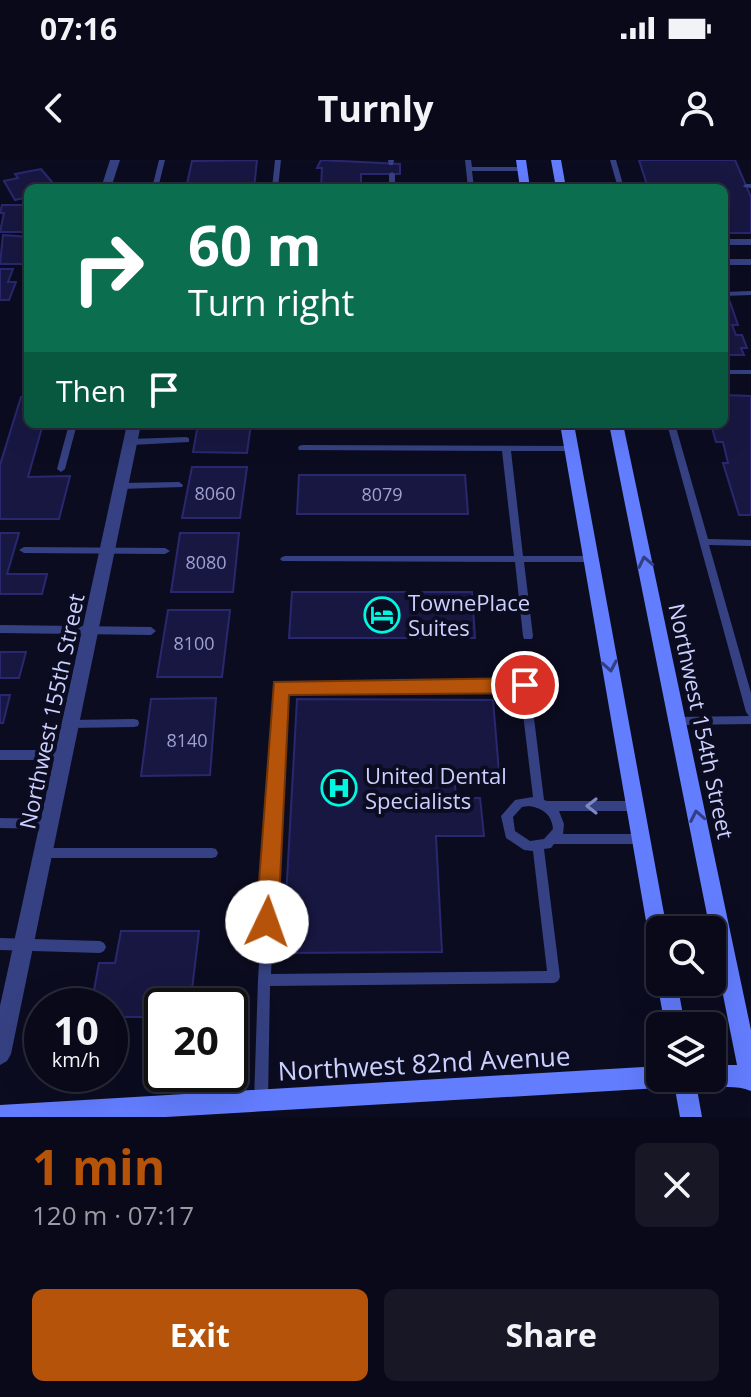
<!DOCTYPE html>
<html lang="en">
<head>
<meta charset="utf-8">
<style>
  :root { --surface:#090919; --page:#171726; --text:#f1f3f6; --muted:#999aa2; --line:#292a38; --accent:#b45309 }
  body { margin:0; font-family:"Open Sans",sans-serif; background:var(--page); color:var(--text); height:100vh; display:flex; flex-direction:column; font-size:30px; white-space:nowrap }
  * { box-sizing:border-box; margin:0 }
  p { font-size:26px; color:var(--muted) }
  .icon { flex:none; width:44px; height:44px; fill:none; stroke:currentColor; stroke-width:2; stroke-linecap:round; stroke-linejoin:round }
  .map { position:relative; height:957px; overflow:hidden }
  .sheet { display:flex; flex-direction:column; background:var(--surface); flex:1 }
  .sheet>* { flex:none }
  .hud { position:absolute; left:24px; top:24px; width:704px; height:244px; border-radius:12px; box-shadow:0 8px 32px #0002,0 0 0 2px var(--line); background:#0b6e4f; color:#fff; overflow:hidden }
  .controls { position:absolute; left:646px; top:756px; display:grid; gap:16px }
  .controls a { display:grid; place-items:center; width:80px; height:80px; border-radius:12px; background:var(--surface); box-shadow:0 8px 32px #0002,0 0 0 2px var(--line); font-size:40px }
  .speed { position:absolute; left:24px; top:828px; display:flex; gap:16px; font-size:40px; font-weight:700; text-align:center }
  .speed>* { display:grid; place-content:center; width:104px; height:104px; border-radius:50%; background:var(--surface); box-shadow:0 8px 32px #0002,0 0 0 2px var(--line); line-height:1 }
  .speed small { font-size:20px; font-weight:400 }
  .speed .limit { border:4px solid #111; border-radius:12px; background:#fff; color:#111 }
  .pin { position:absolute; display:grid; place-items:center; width:68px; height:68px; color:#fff; margin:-34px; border:4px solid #fff; border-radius:50%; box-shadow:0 2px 8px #0007 }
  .me { position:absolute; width:88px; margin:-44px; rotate:3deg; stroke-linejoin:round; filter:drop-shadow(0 0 6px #0008) }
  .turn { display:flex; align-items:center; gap:28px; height:168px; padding:0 32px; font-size:36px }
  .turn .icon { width:104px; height:104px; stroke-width:2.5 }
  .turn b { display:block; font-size:56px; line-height:68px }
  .then { display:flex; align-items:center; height:76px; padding:0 32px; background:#0003; gap:16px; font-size:30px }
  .round { display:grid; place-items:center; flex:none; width:84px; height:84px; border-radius:12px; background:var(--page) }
  .headline { display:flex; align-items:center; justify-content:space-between; height:136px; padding:0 32px }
  h1 { font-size:48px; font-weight:700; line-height:60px; color:var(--accent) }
  .cta { display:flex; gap:16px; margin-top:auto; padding:16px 32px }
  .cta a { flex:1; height:92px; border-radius:12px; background:var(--accent); color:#fff; font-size:32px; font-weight:700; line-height:92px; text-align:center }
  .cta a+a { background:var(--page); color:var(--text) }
  .status { display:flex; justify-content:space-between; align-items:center; height:56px; padding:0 40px; background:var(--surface); direction:ltr }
  .status svg { height:22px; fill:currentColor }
  header { display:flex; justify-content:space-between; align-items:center; height:104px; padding:0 32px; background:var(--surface); font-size:36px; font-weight:700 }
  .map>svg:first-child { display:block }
  .building { fill:#181742; stroke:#29286f; stroke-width:2 }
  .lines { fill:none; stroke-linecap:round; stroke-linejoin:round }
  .lane { fill:#354182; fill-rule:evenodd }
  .street { fill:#354182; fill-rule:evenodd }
  .secondary { fill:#637dff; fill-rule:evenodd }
  .oneway { stroke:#333f85 }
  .oneway2 { stroke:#8088c0 }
  .route { fill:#b45309; stroke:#753606; stroke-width:2 }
  .labels { text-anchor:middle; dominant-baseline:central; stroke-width:8; stroke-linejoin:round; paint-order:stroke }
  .number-label { font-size:18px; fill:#9fa2d0 }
  .poi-label { font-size:22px; fill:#ccd0ff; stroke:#0c0c21; text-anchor:start }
  .street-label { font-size:22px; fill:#ccd0ff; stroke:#0c0c21 }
  .near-street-label { font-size:26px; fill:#ccd0ff; stroke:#0c0c21 }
</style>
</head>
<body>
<div class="status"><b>07:16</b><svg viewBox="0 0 49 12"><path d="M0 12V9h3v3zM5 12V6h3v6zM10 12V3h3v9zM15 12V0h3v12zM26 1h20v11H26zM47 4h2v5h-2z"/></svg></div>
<header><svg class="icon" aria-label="back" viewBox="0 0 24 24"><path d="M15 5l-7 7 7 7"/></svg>Turnly<svg class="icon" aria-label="person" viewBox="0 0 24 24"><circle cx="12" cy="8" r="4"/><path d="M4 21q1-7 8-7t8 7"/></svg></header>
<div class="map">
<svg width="751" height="957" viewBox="0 0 751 957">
  <rect width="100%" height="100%" fill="#0c0c21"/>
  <g class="building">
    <path d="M 257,0 L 254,28 L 186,28 L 192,1 Z"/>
    <path d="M 321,0 L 400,4 L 400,14 L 361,14 L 361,28 L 321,28 L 322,8 L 317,8 Z"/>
    <path d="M 639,0 L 735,0 L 751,37 L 751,73 L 724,73 L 724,28 L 648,28 Z"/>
    <path d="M 41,9 L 57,28 L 28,28 L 28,37 L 15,40 L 4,21 L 18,18 L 15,14 Z"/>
    <path d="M 2,45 L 28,45 L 28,72 L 0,72 L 4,53 L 0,53 Z"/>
    <path d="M 3,75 L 28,77 L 23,104 L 0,104 Z"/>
    <path d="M 0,109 L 13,109 L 8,122 L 16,122 L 9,140 L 0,140 Z"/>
    <path d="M 724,142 L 730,142 L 738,165 L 732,165 L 736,175 L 742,175 L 747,188 L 741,188 L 744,195 L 724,195 Z"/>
    <path d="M 724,235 L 751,236 L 751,355 L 739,355 L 723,303 L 728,303 L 723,282 L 716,282 L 711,264 L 724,264 Z"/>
    <path d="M 21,237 L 28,237 L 28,264 L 43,264 L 28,317 L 70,316 L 59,359 L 0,359 L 0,305 Z"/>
    <path d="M 198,264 L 251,264 L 247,293 L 193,292 Z"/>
    <path d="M 192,307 L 247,307 L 240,358 L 182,358 Z"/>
    <path d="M 299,315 L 465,315 L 468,354 L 297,354 Z"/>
    <path d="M 0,373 L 19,373 L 7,414 L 47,414 L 42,434 L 0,434 Z"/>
    <path d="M 180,373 L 239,373 L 233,432 L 171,432 Z"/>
    <path d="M 292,432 L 472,432 L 475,478 L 289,478 Z"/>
    <path d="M 168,450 L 230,450 L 222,517 L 157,517 Z"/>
    <path d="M 0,492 L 26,492 L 19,518 L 0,518 Z"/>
    <path d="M 0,535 L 10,535 L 3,563 L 0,563 Z"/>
    <path d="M 216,538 L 210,615 L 141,616 L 151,539 Z"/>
    <path d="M 297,539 L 493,540 L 499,612 L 454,612 L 456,638 L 480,638 L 484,676 L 436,676 L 442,792 L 283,793 Z"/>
    <path d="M 121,771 L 199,771 L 190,846 L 162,846 L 162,857 L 110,857 L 110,846 L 91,846 L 99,803 L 115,803 Z"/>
  </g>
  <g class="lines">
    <g class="lane">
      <path d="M 159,0 L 165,0 L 158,28 L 152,28 Z"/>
      <path d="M 275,0 L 281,0 L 278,28 L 272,28 Z"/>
      <path d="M 388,0 L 394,0 L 393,5 L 389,5 Z"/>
      <path d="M 465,0 L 471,0 L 472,7 L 522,7 L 525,9 L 522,11 L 472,11 L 474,28 L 468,28 Z"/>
      <path d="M 610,0 L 616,0 L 624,28 L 618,28 Z"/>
      <path d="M 392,12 L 395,14 L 395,28 L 389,28 L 389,14 Z"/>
      <path d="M 746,24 L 751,24 L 751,28 L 744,27 L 743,26 Z"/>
      <path d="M 751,131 L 751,135 L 724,136 L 724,132 Z"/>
      <rect x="724" y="210" width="27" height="4"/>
      <path d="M 69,264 L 77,264 L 65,309 L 61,312 L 57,309 Z"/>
      <path d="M 667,264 L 675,264 L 708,379 L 751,380 L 751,386 L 709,385 L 751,533 L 751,564 L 678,565 L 674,564 L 673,561 L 674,558 L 678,557 L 749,556 L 746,552 Z"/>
      <path d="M 186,277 L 189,278 L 189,282 L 131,285 L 127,282 L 131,279 Z"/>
      <path d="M 302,285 L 574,286 L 575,288 L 571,291 L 511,291 L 523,396 L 591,396 L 596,399 L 591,402 L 524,402 L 533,476 L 532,479 L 524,479 L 523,476 L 515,402 L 282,401 L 280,399 L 282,397 L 285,396 L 514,396 L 502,291 L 299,290 L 298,288 L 299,286 Z"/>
      <path d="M 179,322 L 183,325 L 182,327 L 121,329 L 117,326 L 121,323 Z"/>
      <path d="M 24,387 L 165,388 L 170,391 L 165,394 L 24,393 L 19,390 Z"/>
      <path d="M 0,465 L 151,467 L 156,471 L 151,475 L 0,473 Z"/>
      <path d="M 525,521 L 529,522 L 530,525 L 544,640 L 547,641 L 635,641 L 639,643 L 641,646 L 639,649 L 635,651 L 559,651 L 564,664 L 563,674 L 641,674 L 645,675 L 647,679 L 645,683 L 641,684 L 554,684 L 551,688 L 544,689 L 560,817 L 558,821 L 554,823 L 270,826 L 268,940 L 266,945 L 261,947 L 256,945 L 254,940 L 258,820 L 275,527 L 276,524 ZM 520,529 L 533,637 L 515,640 L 501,656 L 506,678 L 524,690 L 533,691 L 547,811 L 271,814 L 285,531 ZM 529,646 C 543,648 552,655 553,669 L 544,679 L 530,681 L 515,671 L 513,657 L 522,647 Z"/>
      <path d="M 134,559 L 138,560 L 139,563 L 138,566 L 134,567 L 70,568 L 66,567 L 65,564 L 66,561 L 70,560 Z"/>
      <path d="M 0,590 L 63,590 L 67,592 L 68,595 L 67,598 L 63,600 L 0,600 Z"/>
      <path d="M 0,658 L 49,659 L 53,660 L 55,664 L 53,668 L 49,669 L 0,668 Z"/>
      <path d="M 43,688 L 212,688 L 216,689 L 218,693 L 216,697 L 212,698 L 43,698 L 39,697 L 37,693 L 39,689 Z"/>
      <path d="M 0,778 L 100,781 L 104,783 L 106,787 L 104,791 L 100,793 L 0,790 Z"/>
    </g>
    <g class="street">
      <path d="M 110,0 L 120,0 L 111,28 L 101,28 Z"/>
      <rect x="724" y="79" width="27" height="6"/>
      <rect x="724" y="99" width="27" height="6"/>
      <path d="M 127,264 L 141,264 L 11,894 L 7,901 L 0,905 L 0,846 Z"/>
    </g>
    <g class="secondary">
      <path d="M 516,0 L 526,0 L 530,28 L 520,28 Z"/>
      <path d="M 551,0 L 561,0 L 566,28 L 556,28 Z"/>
      <path d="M 560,264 L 574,264 L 667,770 L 660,770 L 660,793 L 653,791 L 650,784 Z"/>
      <path d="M 609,264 L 623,264 L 751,870 L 751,931 C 736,924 720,930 704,924 L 702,918 L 712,918 L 712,905 L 737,905 Z"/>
      <path d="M 660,815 L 660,822 L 677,822 L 685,866 L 665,866 L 657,822 Z"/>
      <path d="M 660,906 L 660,918 L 670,918 L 668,925 L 660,928 L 166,957 L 0,957 L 0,945 Z"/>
      <path d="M 673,918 L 695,918 L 702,957 L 680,957 Z"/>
    </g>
  </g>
  <defs><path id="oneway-chevron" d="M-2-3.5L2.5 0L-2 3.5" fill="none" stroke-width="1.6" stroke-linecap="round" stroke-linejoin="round" transform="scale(2)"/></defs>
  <g class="oneway">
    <use href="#oneway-chevron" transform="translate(645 402) rotate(-102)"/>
    <use href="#oneway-chevron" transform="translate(610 506) rotate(80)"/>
    <use href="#oneway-chevron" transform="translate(697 656) rotate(-101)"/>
  </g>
  <use class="oneway2" href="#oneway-chevron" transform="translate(592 646) rotate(180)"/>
  <path class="route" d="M 525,518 L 531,520 L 534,525 L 531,531 L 525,533 L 289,535 L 278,762 L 275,769 L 267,772 L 260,769 L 256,762 L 274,522 Z"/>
  <defs>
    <symbol id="hotel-ring" viewBox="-11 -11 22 22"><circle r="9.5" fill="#0c0c21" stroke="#00f7e0" stroke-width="1.5"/><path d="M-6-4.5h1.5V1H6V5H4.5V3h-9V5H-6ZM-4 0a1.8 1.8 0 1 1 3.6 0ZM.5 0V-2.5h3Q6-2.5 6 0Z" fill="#00f7e0"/></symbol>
    <symbol id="hospital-ring" viewBox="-11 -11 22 22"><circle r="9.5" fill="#0c0c21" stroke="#00f7e0" stroke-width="1.5"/><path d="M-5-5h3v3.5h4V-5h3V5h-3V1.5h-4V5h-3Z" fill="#00f7e0"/></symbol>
  </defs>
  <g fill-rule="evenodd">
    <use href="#hotel-ring" x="362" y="435" width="40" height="40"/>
    <use href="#hospital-ring" x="319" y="608" width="40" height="40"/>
  </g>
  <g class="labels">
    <g class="number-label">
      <text x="215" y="333">8060</text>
      <text x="382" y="334">8079</text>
      <text x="206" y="402">8080</text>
      <text x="194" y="483">8100</text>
      <text x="187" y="580">8140</text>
    </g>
    <g class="poi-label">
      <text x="408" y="442">TownePlace<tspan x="408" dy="25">Suites</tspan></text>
      <text x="365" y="615">United Dental<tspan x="365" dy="25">Specialists</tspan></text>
    </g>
    <g class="street-label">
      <text transform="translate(51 551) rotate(-78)">Northwest 155th Street</text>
      <text transform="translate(702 561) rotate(78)">Northwest 154th Street</text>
    </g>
    <g class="near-street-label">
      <text transform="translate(424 903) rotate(-3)">Northwest 82nd Avenue</text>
    </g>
  </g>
</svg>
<div class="controls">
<a><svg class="icon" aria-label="search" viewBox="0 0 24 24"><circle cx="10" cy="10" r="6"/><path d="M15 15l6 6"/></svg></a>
<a><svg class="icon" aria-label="layers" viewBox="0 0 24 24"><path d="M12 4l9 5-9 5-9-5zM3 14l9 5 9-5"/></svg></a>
</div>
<div class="speed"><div>10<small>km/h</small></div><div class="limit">20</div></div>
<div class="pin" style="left:525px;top:525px;background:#d93025"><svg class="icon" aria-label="arrive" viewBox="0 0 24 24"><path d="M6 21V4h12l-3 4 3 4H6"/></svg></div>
<svg class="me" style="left:267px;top:762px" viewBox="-20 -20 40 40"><circle r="19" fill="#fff"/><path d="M0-13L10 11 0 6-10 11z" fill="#b45309"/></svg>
<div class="hud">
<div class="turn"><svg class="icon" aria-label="right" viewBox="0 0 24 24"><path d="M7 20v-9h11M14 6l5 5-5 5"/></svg><div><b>60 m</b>Turn right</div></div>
<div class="then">Then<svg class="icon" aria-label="arrive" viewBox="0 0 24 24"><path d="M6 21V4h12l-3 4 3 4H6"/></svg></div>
</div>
</div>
<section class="sheet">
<div class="headline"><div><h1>1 min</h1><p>120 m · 07:17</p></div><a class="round"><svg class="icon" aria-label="close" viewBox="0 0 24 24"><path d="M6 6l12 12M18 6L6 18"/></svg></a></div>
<div class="cta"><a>Exit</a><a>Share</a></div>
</section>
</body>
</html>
